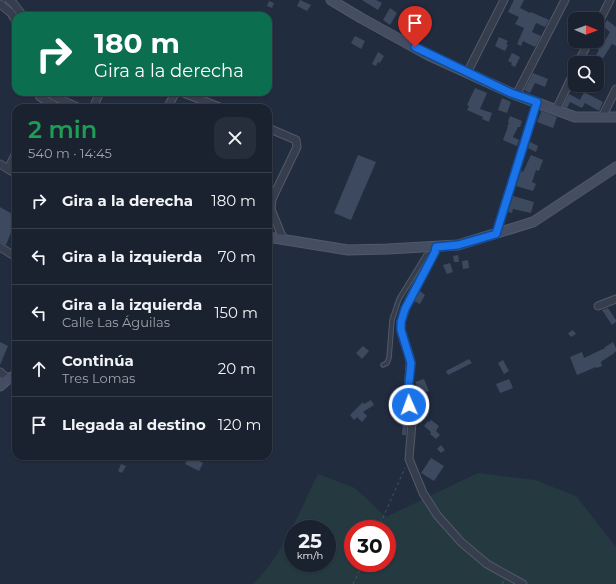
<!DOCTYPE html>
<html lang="es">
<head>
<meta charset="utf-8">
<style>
  :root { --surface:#1a212f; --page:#272e3b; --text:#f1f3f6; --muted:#9fa3aa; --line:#383e4b }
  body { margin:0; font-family:Montserrat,sans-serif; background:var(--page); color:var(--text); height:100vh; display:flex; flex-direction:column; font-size:15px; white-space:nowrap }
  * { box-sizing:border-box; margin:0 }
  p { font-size:13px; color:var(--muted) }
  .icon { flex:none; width:22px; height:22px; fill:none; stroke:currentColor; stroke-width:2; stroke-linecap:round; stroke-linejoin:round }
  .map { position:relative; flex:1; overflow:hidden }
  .side { position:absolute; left:12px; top:104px; width:260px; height:356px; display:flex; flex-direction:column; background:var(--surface); border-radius:12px; box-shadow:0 1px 3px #0004,0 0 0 1px var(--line) }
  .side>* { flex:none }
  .hud { position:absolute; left:12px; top:12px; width:260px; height:84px; border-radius:12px; box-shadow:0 1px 3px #0004,0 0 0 1px var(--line); background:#0b6e4f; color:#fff; overflow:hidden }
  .needle { width:26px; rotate:91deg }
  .controls { position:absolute; left:568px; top:12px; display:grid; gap:8px }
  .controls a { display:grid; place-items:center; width:36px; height:36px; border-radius:8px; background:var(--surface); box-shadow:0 1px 3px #0004,0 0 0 1px var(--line); font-size:20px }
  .speed { position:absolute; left:284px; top:520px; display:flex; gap:8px; font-size:20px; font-weight:700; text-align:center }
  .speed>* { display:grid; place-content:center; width:52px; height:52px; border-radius:50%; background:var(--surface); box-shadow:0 1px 3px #0004,0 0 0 1px var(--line); line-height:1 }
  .speed small { font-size:10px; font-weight:400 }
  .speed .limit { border:6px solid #d22; background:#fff; color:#111 }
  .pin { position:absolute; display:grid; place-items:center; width:34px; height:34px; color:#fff; margin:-41px -17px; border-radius:50% 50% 50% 0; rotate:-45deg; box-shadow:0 0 4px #0007 }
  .pin .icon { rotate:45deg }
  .me { position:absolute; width:44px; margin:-22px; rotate:358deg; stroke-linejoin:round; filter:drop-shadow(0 0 3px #0008) }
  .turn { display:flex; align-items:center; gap:14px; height:84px; padding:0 16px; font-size:18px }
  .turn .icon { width:52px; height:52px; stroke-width:2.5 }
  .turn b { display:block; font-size:28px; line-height:34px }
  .round { display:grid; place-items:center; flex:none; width:42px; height:42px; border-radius:12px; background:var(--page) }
  .overview { display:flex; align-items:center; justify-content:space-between; height:68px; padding:0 16px }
  h1 { font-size:24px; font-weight:600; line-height:30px; color:#1e9e55 }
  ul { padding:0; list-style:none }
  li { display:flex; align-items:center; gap:12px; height:56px; padding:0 16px; border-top:1px solid var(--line) }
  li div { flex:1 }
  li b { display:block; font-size:15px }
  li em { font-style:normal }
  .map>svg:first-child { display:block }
  .green { fill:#243a40; fill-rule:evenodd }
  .building { fill:#3d495f }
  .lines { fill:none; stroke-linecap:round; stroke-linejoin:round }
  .lane-casing { stroke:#515969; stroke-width:5.5 }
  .street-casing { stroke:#515969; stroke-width:9 }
  .secondary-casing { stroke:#515969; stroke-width:11 }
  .path { stroke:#3f565a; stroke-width:1; stroke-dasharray:3 3; stroke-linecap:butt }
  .lane { stroke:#363e4e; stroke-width:3.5 }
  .street { stroke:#363e4e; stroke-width:7 }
  .secondary { stroke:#444d62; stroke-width:9 }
  .route-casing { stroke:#114b97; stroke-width:10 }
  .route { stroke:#1a73e8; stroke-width:7 }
</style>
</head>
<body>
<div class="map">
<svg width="616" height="584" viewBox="0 0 616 584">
  <rect width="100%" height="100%" fill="#222c3f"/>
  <path class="green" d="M 478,473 L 535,480 L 576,496 L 616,547 L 616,584 L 253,584 C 282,557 300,510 318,474 L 355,488 L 386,517 ZM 293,529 L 327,529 L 327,563 L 293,563 ZM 353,529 L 387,529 L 387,563 L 353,563 Z"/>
  <g class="building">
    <path d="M 300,0 L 311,5 L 307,11 L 297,6 Z"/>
    <path d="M 362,0 L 376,0 L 382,3 L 378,10 Z"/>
    <path d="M 514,0 L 524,0 L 520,8 L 530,13 L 531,12 L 549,20 L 545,27 L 536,23 L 532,32 L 541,36 L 535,47 L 523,41 L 521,46 L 517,44 L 524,28 L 515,24 L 519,17 L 508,12 Z"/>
    <path d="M 269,1 L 274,3 L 272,8 L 267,6 Z"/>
    <path d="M 390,8 L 397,13 L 390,25 L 383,20 Z"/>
    <path d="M 582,13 L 591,19 L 577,19 Z"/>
    <path d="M 607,20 L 616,27 L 616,46 L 612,44 L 600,63 L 592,63 L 599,50 L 597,49 L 598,47 L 593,44 L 594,41 L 598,41 L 603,44 L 610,32 L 603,26 Z"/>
    <path d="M 355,36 L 365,41 L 361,49 L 351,43 Z"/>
    <path d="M 499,37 L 508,41 L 506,44 L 508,45 L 505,51 L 495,46 Z"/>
    <path d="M 378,52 L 384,56 L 380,63 L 378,62 L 376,66 L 372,64 Z"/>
    <path d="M 512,53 L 520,57 L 515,67 L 511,65 L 512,63 L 508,61 Z"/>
    <path d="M 533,73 L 548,79 L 545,87 L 535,83 L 530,93 L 524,90 Z"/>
    <path d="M 475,88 L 487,93 L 480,109 L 492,113 L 489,122 L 482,119 L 483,117 L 467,110 L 469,106 L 467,105 Z"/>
    <path d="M 584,92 L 603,102 L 599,111 L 585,103 L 582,108 L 570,102 L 567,108 L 563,106 L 569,94 L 580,100 Z"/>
    <path d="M 502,98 L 511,102 L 507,113 L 498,110 Z"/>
    <path d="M 540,110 L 557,117 L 553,128 L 537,122 L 541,112 Z"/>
    <path d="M 510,116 L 522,121 L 520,127 L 518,127 L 513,137 L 519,140 L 517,146 L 503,140 L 508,127 L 507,127 L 509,123 L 508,122 Z"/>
    <path d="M 530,142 L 538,146 L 536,152 L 528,148 Z"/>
    <path d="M 358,155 L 376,162 L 351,220 L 334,213 Z"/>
    <path d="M 531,155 L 543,160 L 539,171 L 536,170 L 532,182 L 536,184 L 533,191 L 516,186 L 521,171 L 523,172 Z"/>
    <path d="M 513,196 L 534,202 L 531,213 L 513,209 L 512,213 L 508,212 Z"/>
    <path d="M 0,207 L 16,216 L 16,220 L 6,245 L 0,242 Z"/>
    <path d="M 458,255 L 459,262 L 454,262 L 453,256 Z"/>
    <path d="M 468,260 L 469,268 L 463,269 L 462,261 Z"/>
    <path d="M 450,263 L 453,272 L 447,274 L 443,265 Z"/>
    <path d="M 420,291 L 425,295 L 420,304 L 414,301 Z"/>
    <path d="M 608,308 L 616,320 L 616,322 L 612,325 L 602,310 Z"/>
    <path d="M 573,330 L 576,334 L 571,337 L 568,333 Z"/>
    <path d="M 0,342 L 8,346 L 0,365 Z"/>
    <path d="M 613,342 L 616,348 L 616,351 L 613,354 L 602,361 L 601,362 L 602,366 L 597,368 L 596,367 L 577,375 L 570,357 L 582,352 L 584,358 L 605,348 L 605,347 Z"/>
    <path d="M 363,346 L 369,351 L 362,359 L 356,353 Z"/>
    <path d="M 469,359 L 472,363 L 448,375 L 446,371 Z"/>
    <path d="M 503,360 L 509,371 L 504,374 L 498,363 Z"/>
    <path d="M 424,379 L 429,391 L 413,396 L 413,387 L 417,386 L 415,382 Z"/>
    <path d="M 509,379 L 513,388 L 500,393 L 496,384 Z"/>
    <path d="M 371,400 L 374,405 L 363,412 L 367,416 L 362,422 L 357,417 L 354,420 L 350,415 L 363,402 L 364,404 Z"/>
    <path d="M 403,419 L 405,419 L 407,424 L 406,435 L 402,435 Z"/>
    <path d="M 431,420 L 439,426 L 436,431 L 440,435 L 436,439 L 430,434 L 431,432 L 424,426 L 428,421 L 429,422 Z"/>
    <path d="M 441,445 L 445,450 L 441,453 L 437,449 Z"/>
    <path d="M 190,456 L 203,463 L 199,471 L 185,464 Z"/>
    <path d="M 431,458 L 444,466 L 434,481 L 421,473 Z"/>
    <path d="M 121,464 L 126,466 L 122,473 L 118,471 Z"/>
  </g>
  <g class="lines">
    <defs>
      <path id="lane" d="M 383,365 L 387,363 L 389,358 L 392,320 L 399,299 L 426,255 L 434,252"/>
      <g id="street">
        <path d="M 9,0 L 13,3 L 23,16"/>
        <path d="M 0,4 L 11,13 L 16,21"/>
        <path d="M 597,26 L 610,0"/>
        <path d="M 578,63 L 589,41"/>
        <path d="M 467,73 L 504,0"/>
        <path d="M 37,92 L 40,97 L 59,108"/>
        <path d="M 49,92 L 55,97 L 80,108"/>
        <path d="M 181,92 L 222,108"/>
        <path d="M 516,95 L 565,0"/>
        <path d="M 93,108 L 100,92"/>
        <path d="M 167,108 L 176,92"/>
        <path d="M 556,110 L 575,70"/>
        <path d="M 602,117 L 616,89"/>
        <path d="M 268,128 L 296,140 L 297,147 L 272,199"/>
        <path d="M 0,164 L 16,174"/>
        <path d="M 8,169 L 16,153"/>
        <path d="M 268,193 L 272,199 L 271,209 L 283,239"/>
        <path d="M 496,234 L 537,102"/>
        <path d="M 0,247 L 16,257"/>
        <path d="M 436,247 L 435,252 C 426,269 398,313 401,330 C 402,341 412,354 410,365 C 409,384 405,406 412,423 L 409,459 L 423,493 L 437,515 L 461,542 L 487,564 L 523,584"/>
        <path d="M 598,306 L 616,299"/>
        <path d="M 0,372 L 8,379"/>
      </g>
      <g id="secondary">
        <path d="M 331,0 L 361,18 L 428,55 L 511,93 L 575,117 L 616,117"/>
        <path d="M 268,237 L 348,250 L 388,249 L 458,245 L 533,222 L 616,167"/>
        <path d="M 0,386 L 8,379 L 16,375"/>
      </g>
    </defs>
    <use href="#lane" class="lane-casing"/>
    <use href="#street" class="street-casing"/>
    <use href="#secondary" class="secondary-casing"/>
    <g class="path">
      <path d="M 378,529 L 405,468"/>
      <path d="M 353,584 L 363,563"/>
      <path d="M 503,584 L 503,580"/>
    </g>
    <use href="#lane" class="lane"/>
    <use href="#street" class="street"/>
    <use href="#secondary" class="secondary"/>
  </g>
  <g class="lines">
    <defs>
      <path id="route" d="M 409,405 L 408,392 L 411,363 L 401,330 L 401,322 L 405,309 L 435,252 L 436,247 L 458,245 L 496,234 L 537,102 L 511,93 L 415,47"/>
    </defs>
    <use href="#route" class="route-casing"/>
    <use href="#route" class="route"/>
  </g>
</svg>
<div class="controls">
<a><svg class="needle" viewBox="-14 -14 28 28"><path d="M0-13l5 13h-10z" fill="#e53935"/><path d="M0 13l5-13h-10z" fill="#9fa3aa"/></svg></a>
<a><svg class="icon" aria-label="search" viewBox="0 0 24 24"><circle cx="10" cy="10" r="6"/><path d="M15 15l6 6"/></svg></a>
</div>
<div class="speed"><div>25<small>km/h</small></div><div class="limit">30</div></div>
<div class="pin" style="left:415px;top:47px;background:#d93025"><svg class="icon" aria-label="arrive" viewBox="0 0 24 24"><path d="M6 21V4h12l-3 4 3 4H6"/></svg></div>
<svg class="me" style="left:409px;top:405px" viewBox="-20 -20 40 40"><circle r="17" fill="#1a73e8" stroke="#fff" stroke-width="3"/><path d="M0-11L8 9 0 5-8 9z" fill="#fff"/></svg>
<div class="hud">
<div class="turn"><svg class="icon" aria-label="right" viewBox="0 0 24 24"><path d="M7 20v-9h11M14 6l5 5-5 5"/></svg><div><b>180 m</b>Gira a la derecha</div></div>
</div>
<section class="side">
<div class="overview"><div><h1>2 min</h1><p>540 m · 14:45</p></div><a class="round"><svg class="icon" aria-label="close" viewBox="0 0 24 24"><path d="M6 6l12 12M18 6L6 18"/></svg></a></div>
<ul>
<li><svg class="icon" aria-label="right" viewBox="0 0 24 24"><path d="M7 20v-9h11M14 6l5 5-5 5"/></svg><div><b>Gira a la derecha</b></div><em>180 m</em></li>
<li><svg class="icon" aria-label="left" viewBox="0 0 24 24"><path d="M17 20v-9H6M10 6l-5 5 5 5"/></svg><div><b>Gira a la izquierda</b></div><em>70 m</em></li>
<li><svg class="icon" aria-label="left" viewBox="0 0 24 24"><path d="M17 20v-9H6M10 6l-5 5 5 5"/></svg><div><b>Gira a la izquierda</b><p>Calle Las Águilas</p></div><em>150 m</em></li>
<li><svg class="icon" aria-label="ahead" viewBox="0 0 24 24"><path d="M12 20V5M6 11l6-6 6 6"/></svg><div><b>Continúa</b><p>Tres Lomas</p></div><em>20 m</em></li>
<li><svg class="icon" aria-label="arrive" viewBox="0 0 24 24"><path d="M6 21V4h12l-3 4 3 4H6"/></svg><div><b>Llegada al destino</b></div><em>120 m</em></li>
</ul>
</section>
</div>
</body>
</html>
